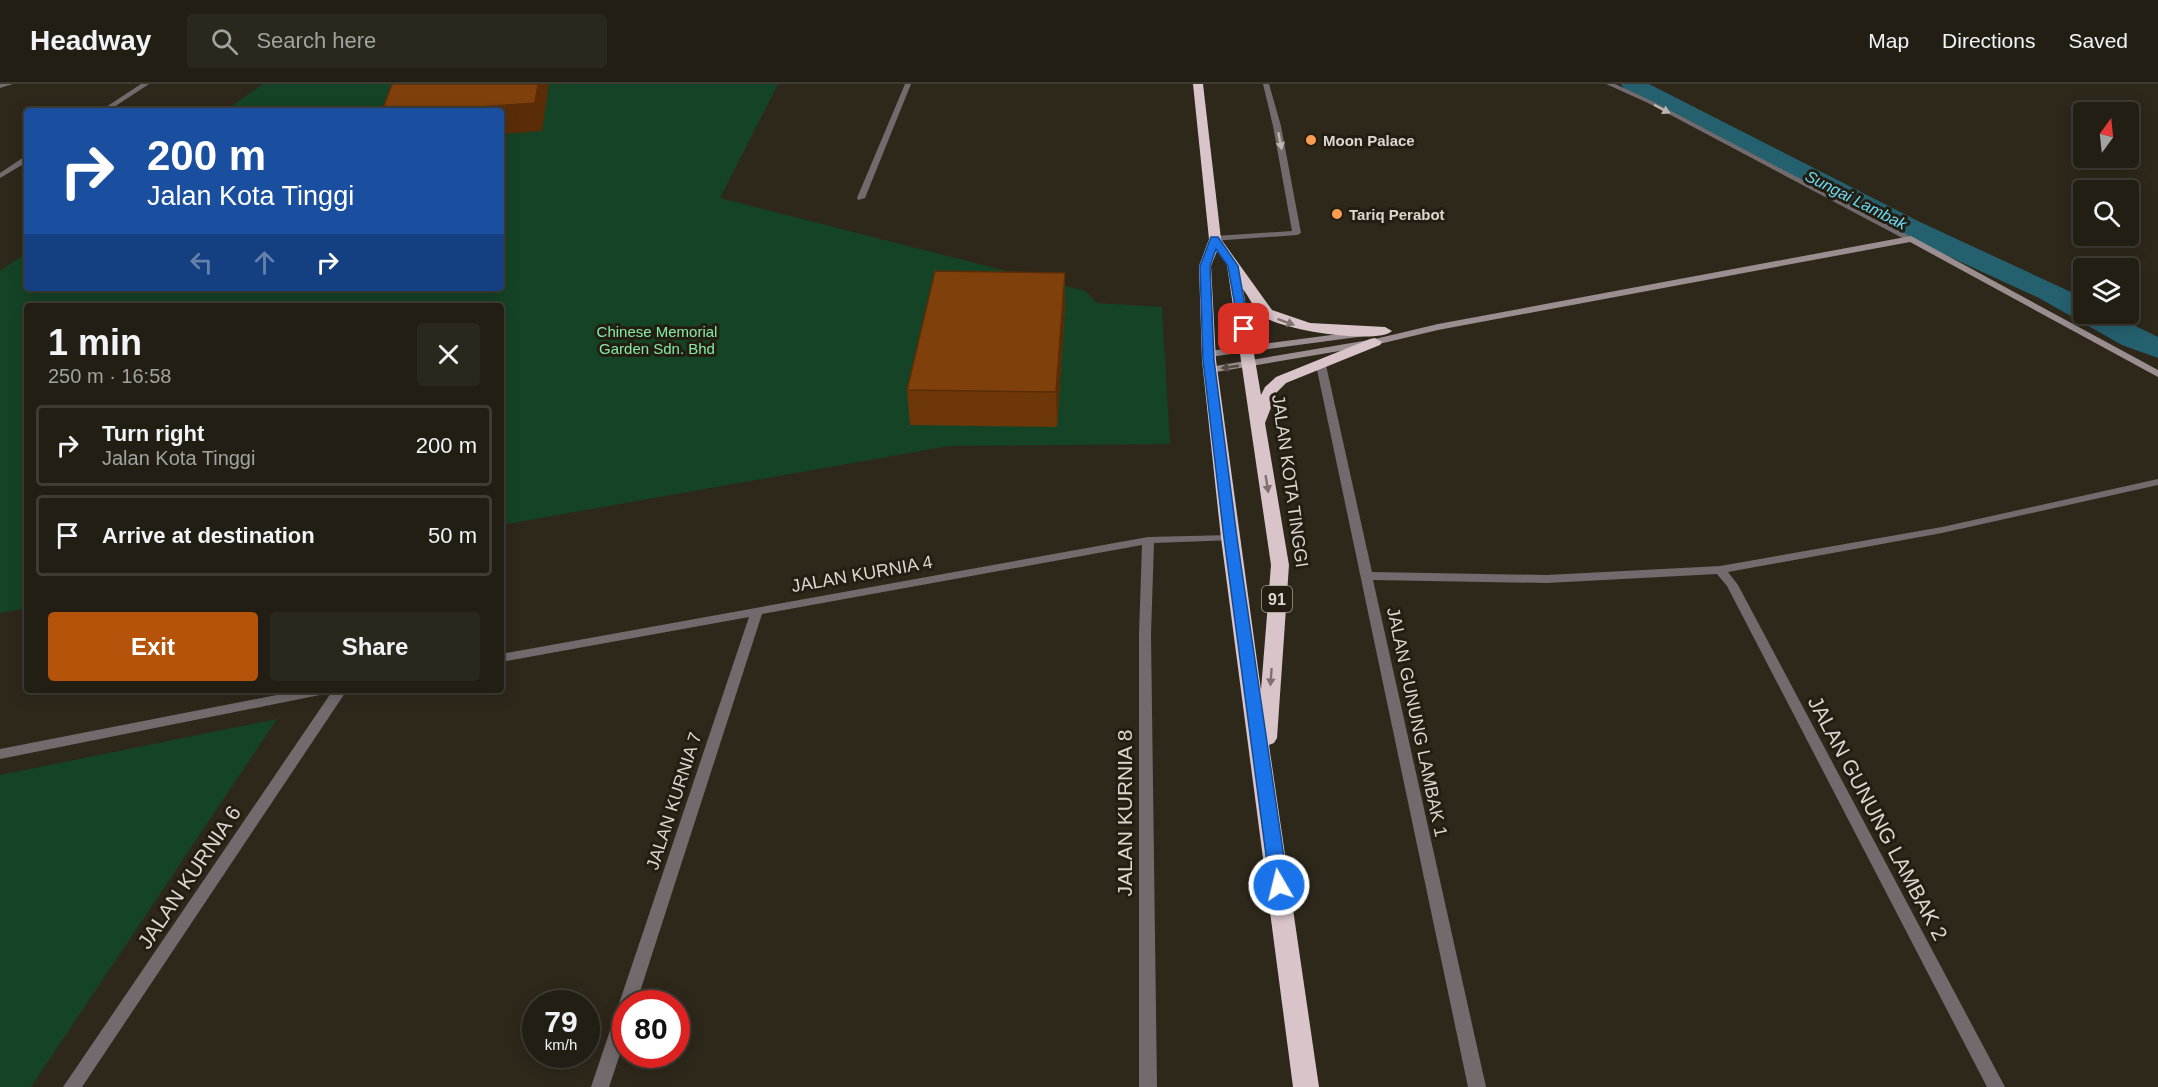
<!DOCTYPE html>
<html lang="en">
<head>
<meta charset="utf-8">
<style>
  :root { --surface:#221e14; --page:#2a271d; --text:#f1f3f6; --muted:#a2a2a0; --line:#3f3c34; --accent:#b45309 }
  body { margin:0; font-family:Arial,sans-serif; background:var(--page); color:var(--text); height:100vh; display:flex; flex-direction:column; font-size:22px; white-space:nowrap }
  * { box-sizing:border-box; margin:0 }
  p { font-size:20px; color:var(--muted) }
  .icon { flex:none; width:33px; height:33px; fill:none; stroke:currentColor; stroke-width:2; stroke-linecap:round; stroke-linejoin:round }
  .map { position:relative; flex:1; overflow:hidden }
  .details { position:absolute; left:24px; top:219px; width:480px; height:390px; display:flex; flex-direction:column; background:var(--surface); border-radius:6px; box-shadow:0 3px 15px #0003,0 0 0 2px var(--line) }
  .details>* { flex:none }
  .hud { position:absolute; left:24px; top:24px; width:480px; height:183px; border-radius:6px; box-shadow:0 3px 15px #0003,0 0 0 2px var(--line); background:#1a4fa0; color:#fff; overflow:hidden }
  .needle { width:39px; rotate:15deg }
  .fabs { position:absolute; left:2073px; top:18px; display:grid; gap:12px }
  .fabs a { display:grid; place-items:center; width:66px; height:66px; border-radius:6px; background:var(--surface); box-shadow:0 3px 15px #0003,0 0 0 2px var(--line); font-size:30px }
  .speed { position:absolute; left:522px; top:906px; display:flex; gap:12px; font-size:30px; font-weight:700; text-align:center }
  .speed>* { display:grid; place-content:center; width:78px; height:78px; border-radius:50%; background:var(--surface); box-shadow:0 3px 15px #0003,0 0 0 2px var(--line); line-height:1 }
  .speed small { font-size:15px; font-weight:400 }
  .speed .limit { border:9px solid #d22; background:#fff; color:#111 }
  .pin { position:absolute; display:grid; place-items:center; width:51px; height:51px; color:#fff; margin:-26px; border-radius:12px; box-shadow:0 3px 9px #0006 }
  .me { position:absolute; width:66px; margin:-33px; rotate:352deg; stroke-linejoin:round; filter:drop-shadow(0 0 4px #0008) }
  .turn { display:flex; align-items:center; gap:21px; height:126px; padding:0 24px; font-size:27px }
  .turn .icon { width:78px; height:78px; stroke-width:2.5 }
  .turn b { display:block; font-size:42px; line-height:51px }
  .lanes { display:flex; align-items:center; height:57px; padding:0 24px; background:#0003; justify-content:center; gap:30px; direction:ltr }
  .lanes .off { opacity:.35 }
  .round { display:grid; place-items:center; flex:none; width:63px; height:63px; border-radius:6px; background:var(--page) }
  .head { display:flex; align-items:center; justify-content:space-between; height:102px; padding:0 24px }
  h1 { font-size:36px; font-weight:700; line-height:45px }
  .cta { display:flex; gap:12px; margin-top:auto; padding:12px 24px }
  .cta a { flex:1; height:69px; border-radius:6px; background:var(--accent); color:#fff; font-size:24px; font-weight:700; line-height:69px; text-align:center }
  .cta a+a { background:var(--page); color:var(--text) }
  ul { padding:0; list-style:none }
  li { display:flex; align-items:center; gap:18px; height:81px; margin:0 12px 9px; padding:0 12px; border:3px solid var(--line); border-radius:6px }
  li div { flex:1 }
  li b { display:block; font-size:22px }
  li em { font-style:normal }
  header { display:flex; align-items:center; gap:36px; box-sizing:border-box; height:84px; padding:0 30px; background:var(--surface); border-bottom:2px solid var(--line) }
  header strong { font-size:28px }
  nav { display:flex; gap:33px; margin-inline-start:auto; font-size:21px }
  .search { width:420px; height:54px; background:var(--page); display:flex; align-items:center; gap:15px; box-sizing:border-box; padding:0 21px; border-radius:6px; color:var(--muted); font-size:22px }
  .map>svg:first-child { display:block }
  .green { fill:#154326 }
  .lines { fill:none; stroke-linecap:round; stroke-linejoin:round }
  .canal { fill:#25606e; fill-rule:evenodd }
  .street { fill:#726a6c; fill-rule:evenodd }
  .secondary { fill:#9b8e91; fill-rule:evenodd }
  .highway { fill:#d8c4c9; fill-rule:evenodd }
  .wall { fill:#6e370a }
  .shaded-wall { fill:#5a2d08 }
  .building { fill:#80400c; stroke:#5a2d08; stroke-width:1.5 }
  .oneway { fill:#bcb6b1 }
  .oneway2 { fill:#7e716e }
  .oneway3 { fill:#544b45 }
  .route { fill:#1a73e8; stroke:#114b97; stroke-width:1.5 }
  .poi-dot { fill:#fc9e52; stroke:#241e12; stroke-width:2 }
  .labels { text-anchor:middle; dominant-baseline:central; stroke-width:6; stroke-linejoin:round; paint-order:stroke }
  .far-poi-label { font-size:15px; font-weight:bold; fill:#dbd6cf; stroke:#241e12; text-anchor:start }
  .far-park-label { font-size:15px; fill:#84eaa5; stroke:#241e12 }
  .far-water-label { font-size:16px; font-style:italic; fill:#6bdcf8; stroke:#241e12 }
  .shield { fill:#241e12; stroke:#a49f96; stroke-width:1.5 }
  .shield-label { font-size:16px; font-weight:bold; fill:#dbd6cf }
  .street-label { font-size:18px; fill:#dbd6cf; stroke:#241e12 }
  .near-street-label { font-size:21px; fill:#dbd6cf; stroke:#241e12 }
</style>
</head>
<body>
<header>
<strong>Headway</strong>
<div class="search"><svg class="icon" aria-label="search" viewBox="0 0 24 24"><circle cx="10" cy="10" r="6"/><path d="M15 15l6 6"/></svg>Search here</div>
<nav><a>Map</a><a>Directions</a><a>Saved</a></nav>
</header>
<div class="map">
<svg width="2158" height="1003" viewBox="0 0 2158 1003">
  <rect width="100%" height="100%" fill="#2e281b"/>
  <g class="green">
    <path d="M 263,0 L 778,0 L 720,114 L 1085,207 L 1097,219 L 1162,223 L 1170,360 L 949,362 L 501,441 L 501,222 L 27,222 L 27,524 L 0,529 L 0,187 L 27,168 L 27,204 L 501,204 L 501,27 L 225,27 Z"/>
    <path d="M 277,635 L 31,1003 L 0,1003 L 0,691 Z"/>
  </g>
  <g class="lines">
    <path class="canal" d="M 1621,0 L 1649,0 L 1920,138 L 2084,214 L 2084,230 L 2111,230 L 2158,253 L 2158,274 L 2122,261 L 2039,214 L 1900,150 L 1624,5 Z"/>
    <g class="street">
      <path d="M 0,0 L 13,0 L 0,4 Z"/>
      <path d="M 141,0 L 149,0 L 108,27 L 100,27 Z"/>
      <path d="M 905,0 L 911,0 L 865,114 L 858,116 L 857,114 Z"/>
      <path d="M 1263,0 L 1269,0 L 1281,42 L 1301,149 L 1297,151 L 1212,157 L 1211,155 L 1215,152 L 1292,147 L 1273,42 Z"/>
      <path d="M 1606,0 L 1615,0 L 1652,17 L 1915,155 L 1908,157 L 1648,19 Z"/>
      <path d="M 24,73 L 27,73 L 27,78 L 0,94 L 0,89 Z"/>
      <path d="M 1321,278 L 1326,281 L 1372,488 L 1547,491 L 1720,482 L 1942,443 L 2158,395 L 2158,401 L 1942,449 L 1728,488 L 1738,501 L 2005,1003 L 1987,1003 L 1727,502 L 1717,490 L 1547,499 L 1373,496 L 1486,1003 L 1468,1003 L 1316,281 Z"/>
      <path d="M 1230,451 L 1234,452 L 1236,454 L 1234,456 L 1154,459 L 1151,550 L 1157,1003 L 1139,1003 L 1139,550 L 1142,461 L 762,530 L 636,920 L 626,920 L 626,952 L 609,1003 L 591,1003 L 749,533 L 501,578 L 501,570 L 1148,453 Z"/>
      <path d="M 302,606 L 332,606 L 330,609 L 0,675 L 0,665 Z"/>
      <path d="M 333,606 L 347,606 L 82,1003 L 63,1003 Z"/>
    </g>
    <g class="secondary">
      <path d="M 1911,152 L 2158,286 L 2158,293 L 1910,158 L 1438,246 L 1375,261 L 1210,289 L 1205,286 L 1210,283 L 1375,255 L 1438,240 Z"/>
      <path d="M 1362,247 L 1367,250 L 1365,252 L 1209,273 L 1204,270 L 1209,267 Z"/>
    </g>
    <path class="highway" d="M 1193,0 L 1203,0 L 1221,155 L 1272,226 L 1310,239 L 1385,243 L 1392,247 C 1379,261 1277,246 1262,231 C 1254,225 1249,213 1243,205 L 1261,311 L 1265,303 L 1276,293 L 1370,255 L 1375,254 L 1382,258 L 1380,261 L 1286,299 L 1277,308 L 1265,339 L 1289,481 L 1277,654 L 1274,659 L 1269,661 L 1319,1003 L 1293,1003 L 1221,454 L 1202,276 L 1199,182 L 1209,155 ZM 1217,167 L 1227,181 L 1271,481 L 1261,606 L 1216,276 L 1211,182 Z"/>
  </g>
  <path class="wall" d="M 1065,189 L 1065,221 L 1057,343 L 910,341 L 907,306 Z"/>
  <g class="shaded-wall">
    <path d="M 538,0 L 549,0 L 542,47 L 501,50 L 501,27 L 449,27 L 450,25 Z"/>
    <path d="M 1065,189 L 1065,221 L 1057,343 L 1056,308 Z"/>
  </g>
  <g class="building">
    <path d="M 392,0 L 538,0 L 535,19 L 450,25 L 449,27 L 382,27 Z"/>
    <path d="M 935,187 L 1065,189 L 1056,308 L 907,306 Z"/>
  </g>
  <defs><path id="oneway-solid" d="M-6-.8H1V-3.2L6.5 0L1 3.2V.8H-6Z" transform="scale(1.5)"/></defs>
  <g class="oneway">
    <use href="#oneway-solid" transform="translate(1662 25) rotate(28)"/>
    <use href="#oneway-solid" transform="translate(1280 57) rotate(79)"/>
  </g>
  <g class="oneway2">
    <use href="#oneway-solid" transform="translate(1286 238) rotate(20)"/>
    <use href="#oneway-solid" transform="translate(1267 400) rotate(81)"/>
    <use href="#oneway-solid" transform="translate(1271 593) rotate(94)"/>
  </g>
  <use class="oneway3" href="#oneway-solid" transform="translate(1230 283) rotate(172)"/>
  <path class="route" d="M 1211,153 L 1218,153 L 1238,182 L 1249,245 L 1244,248 L 1239,245 L 1228,182 L 1216,165 L 1210,182 L 1214,276 L 1237,454 L 1288,801 L 1285,806 L 1279,808 L 1273,806 L 1270,801 L 1224,454 L 1203,276 L 1200,182 Z"/>
  <g class="poi-dot">
    <circle cx="1311" cy="56" r="6"/>
    <circle cx="1337" cy="130" r="6"/>
  </g>
  <g class="labels">
    <g class="far-poi-label">
      <text x="1323" y="56">Moon Palace</text>
      <text x="1349" y="130">Tariq Perabot</text>
    </g>
    <g class="far-park-label">
      <text x="657" y="247">Chinese Memorial<tspan x="657" dy="17">Garden Sdn. Bhd</tspan></text>
    </g>
    <g class="far-water-label">
      <text transform="translate(1856 116) rotate(27)">Sungai Lambak</text>
    </g>
    <rect class="shield" x="1262" y="502" width="30" height="26" rx="4.5"/>
    <g class="shield-label">
      <text x="1277" y="515">91</text>
    </g>
    <g class="street-label">
      <text transform="translate(1290 397) rotate(82)">JALAN KOTA TINGGI</text>
      <text transform="translate(862 490) rotate(-10)">JALAN KURNIA 4</text>
      <text transform="translate(1417 638) rotate(78)">JALAN GUNUNG LAMBAK 1</text>
      <text transform="translate(674 717) rotate(-72)">JALAN KURNIA 7</text>
    </g>
    <g class="near-street-label">
      <text transform="translate(1124 729) rotate(-90)">JALAN KURNIA 8</text>
      <text transform="translate(1878 734) rotate(62)">JALAN GUNUNG LAMBAK 2</text>
      <text transform="translate(189 793) rotate(-56)">JALAN KURNIA 6</text>
    </g>
  </g>
</svg>
<div class="fabs">
<a><svg class="needle" viewBox="-14 -14 28 28"><path d="M0-13l5 13h-10z" fill="#e53935"/><path d="M0 13l5-13h-10z" fill="#a2a2a0"/></svg></a>
<a><svg class="icon" aria-label="search" viewBox="0 0 24 24"><circle cx="10" cy="10" r="6"/><path d="M15 15l6 6"/></svg></a>
<a><svg class="icon" aria-label="layers" viewBox="0 0 24 24"><path d="M12 4l9 5-9 5-9-5zM3 14l9 5 9-5"/></svg></a>
</div>
<div class="speed"><div>79<small>km/h</small></div><div class="limit">80</div></div>
<div class="pin" style="left:1244px;top:245px;background:#d93025"><svg class="icon" aria-label="arrive" viewBox="0 0 24 24"><path d="M6 21V4h12l-3 4 3 4H6"/></svg></div>
<svg class="me" style="left:1279px;top:801px" viewBox="-20 -20 40 40"><circle r="17" fill="#1a73e8" stroke="#fff" stroke-width="3"/><path d="M0-11L8 9 0 5-8 9z" fill="#fff"/></svg>
<div class="hud">
<div class="turn"><svg class="icon" aria-label="right" viewBox="0 0 24 24"><path d="M7 20v-9h11M14 6l5 5-5 5"/></svg><div><b>200 m</b>Jalan Kota Tinggi</div></div>
<div class="lanes"><svg class="icon off" aria-label="left" viewBox="0 0 24 24"><path d="M17 20v-9H6M10 6l-5 5 5 5"/></svg><svg class="icon off" aria-label="ahead" viewBox="0 0 24 24"><path d="M12 20V5M6 11l6-6 6 6"/></svg><svg class="icon" aria-label="right" viewBox="0 0 24 24"><path d="M7 20v-9h11M14 6l5 5-5 5"/></svg></div>
</div>
<section class="details">
<div class="head"><div><h1>1 min</h1><p>250 m · 16:58</p></div><a class="round"><svg class="icon" aria-label="close" viewBox="0 0 24 24"><path d="M6 6l12 12M18 6L6 18"/></svg></a></div>
<ul>
<li><svg class="icon" aria-label="right" viewBox="0 0 24 24"><path d="M7 20v-9h11M14 6l5 5-5 5"/></svg><div><b>Turn right</b><p>Jalan Kota Tinggi</p></div><em>200 m</em></li>
<li><svg class="icon" aria-label="arrive" viewBox="0 0 24 24"><path d="M6 21V4h12l-3 4 3 4H6"/></svg><div><b>Arrive at destination</b></div><em>50 m</em></li>
</ul>
<div class="cta"><a>Exit</a><a>Share</a></div>
</section>
</div>
</body>
</html>
